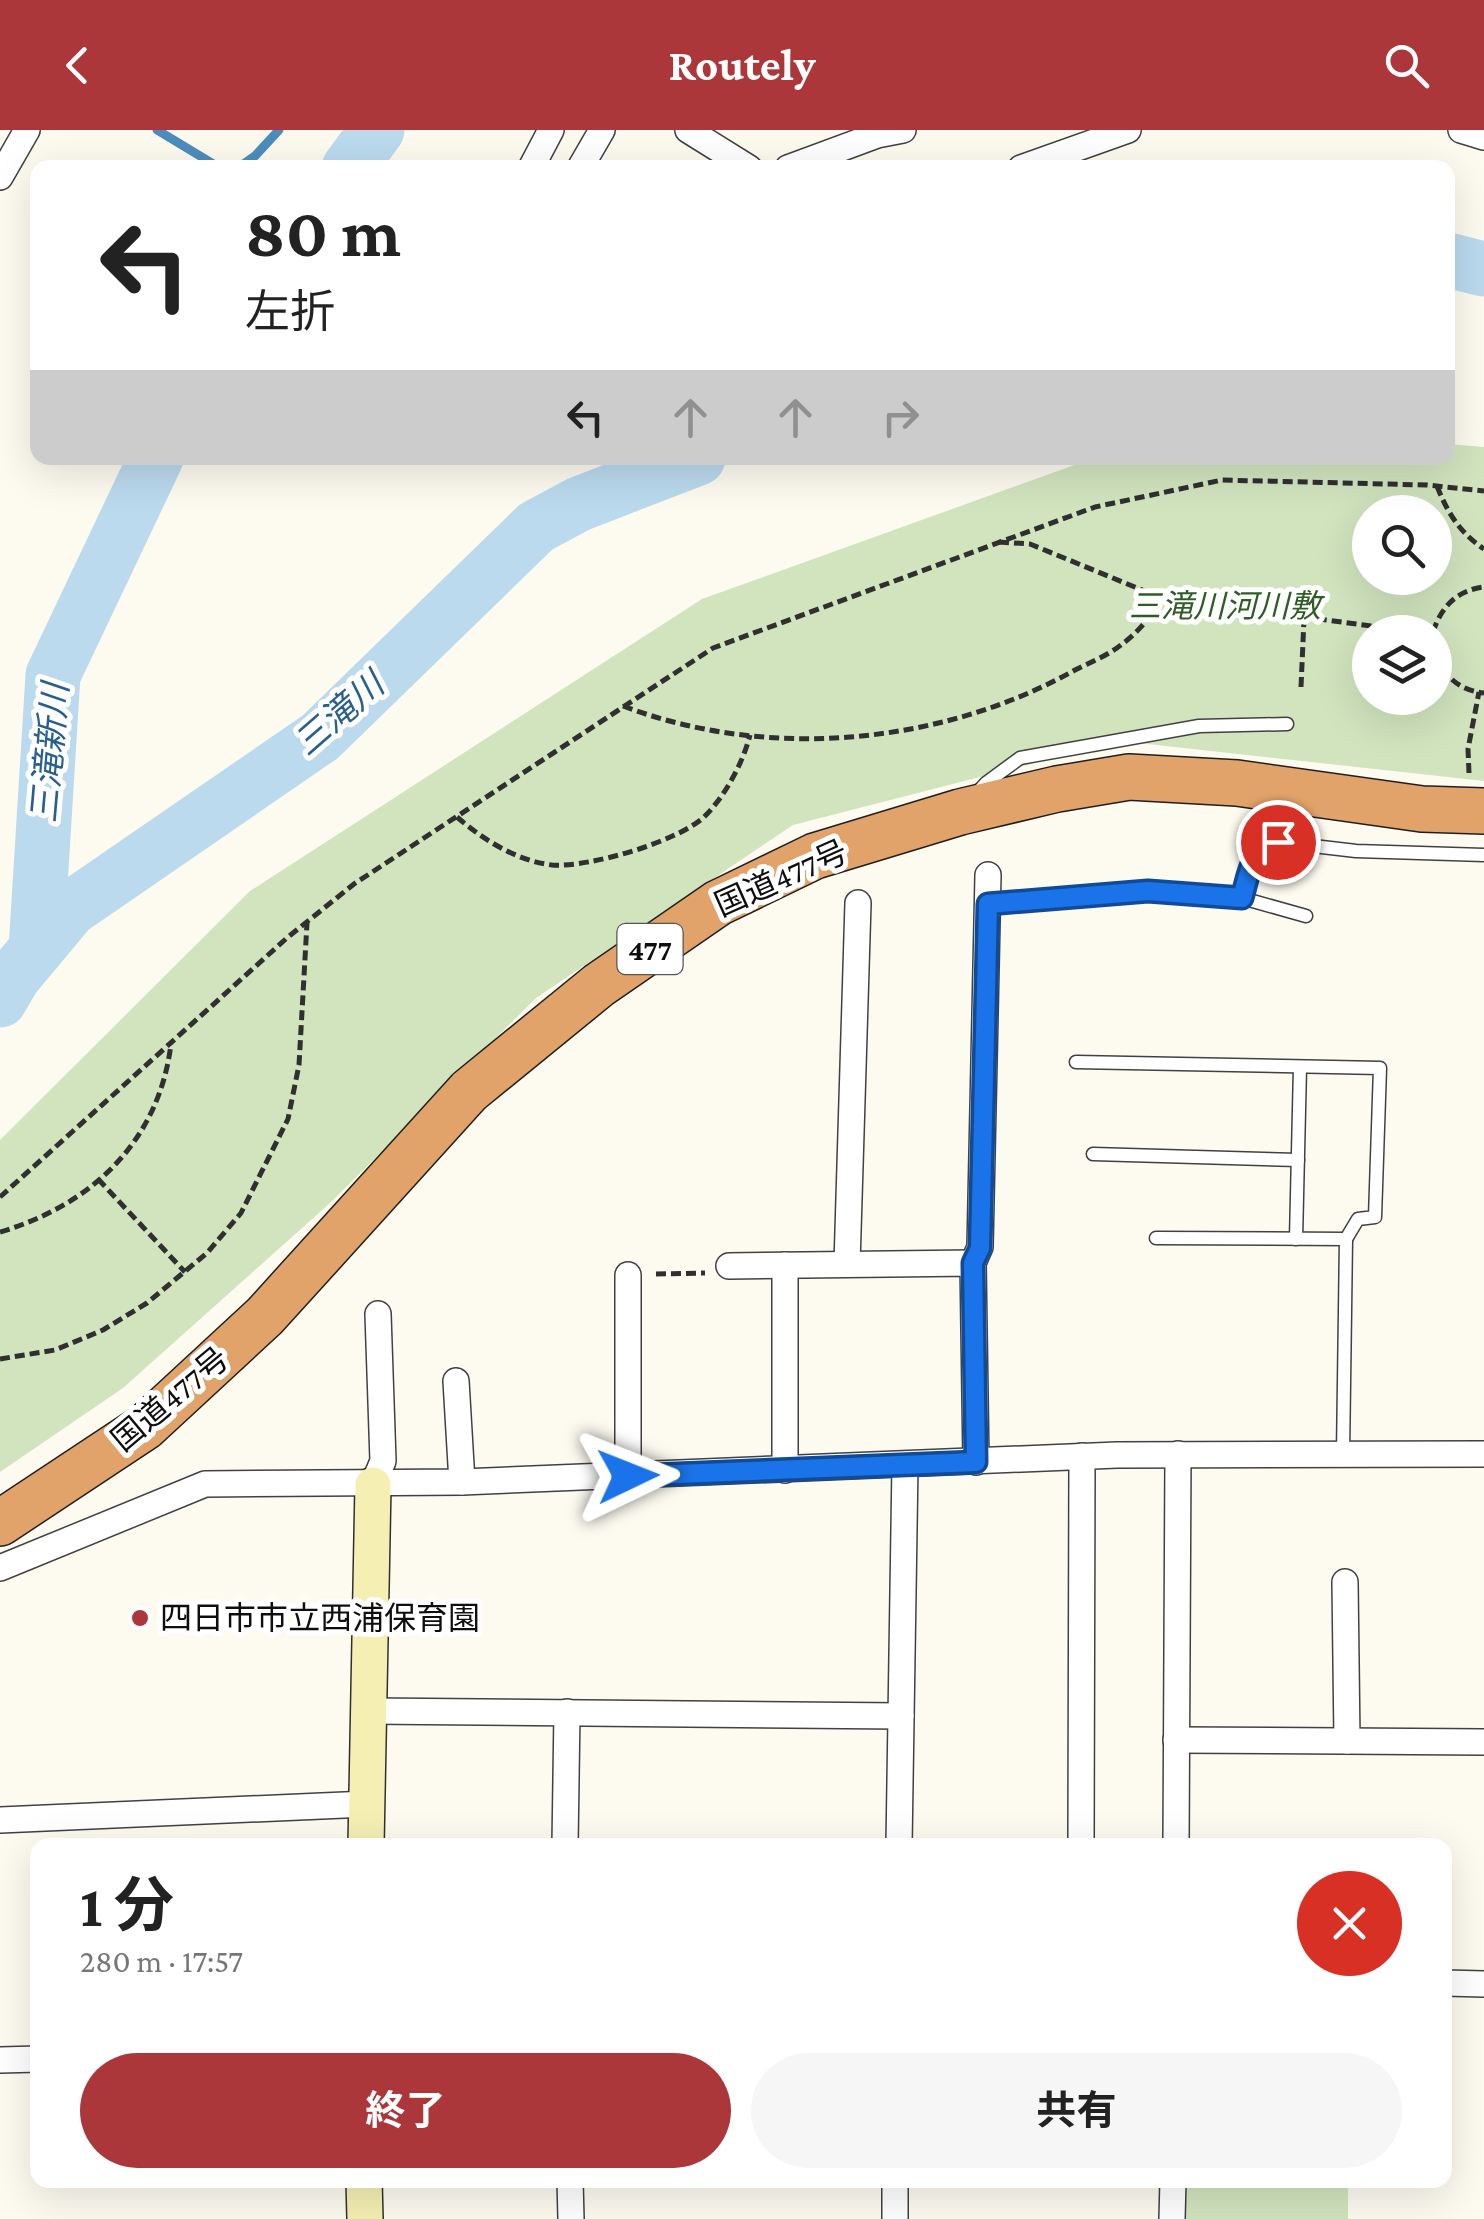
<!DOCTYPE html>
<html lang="ja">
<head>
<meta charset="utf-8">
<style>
  :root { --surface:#fff; --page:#f6f6f6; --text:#222; --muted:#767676; --accent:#ac373a }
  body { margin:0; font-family:"Crimson Pro","Noto Sans JP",serif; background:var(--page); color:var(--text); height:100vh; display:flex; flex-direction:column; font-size:38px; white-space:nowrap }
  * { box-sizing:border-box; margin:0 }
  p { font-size:32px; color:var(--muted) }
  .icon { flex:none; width:55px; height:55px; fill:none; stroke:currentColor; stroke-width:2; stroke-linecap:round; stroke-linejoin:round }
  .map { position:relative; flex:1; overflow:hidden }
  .side { position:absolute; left:30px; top:1708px; width:1422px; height:350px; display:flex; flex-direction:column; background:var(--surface); border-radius:20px; box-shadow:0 10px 40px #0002 }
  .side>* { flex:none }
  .top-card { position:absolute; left:30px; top:30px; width:1425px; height:305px; border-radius:20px; box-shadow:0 10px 40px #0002; background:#fff; color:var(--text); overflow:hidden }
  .controls { position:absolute; left:1352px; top:365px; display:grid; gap:20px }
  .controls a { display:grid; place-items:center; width:100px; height:100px; border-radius:50%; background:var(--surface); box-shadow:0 10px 40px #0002; font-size:50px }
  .pin { position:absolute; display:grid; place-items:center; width:85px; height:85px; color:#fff; margin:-42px; border:5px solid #fff; border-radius:50%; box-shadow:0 2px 10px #0007 }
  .me { position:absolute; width:110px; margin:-55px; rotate:88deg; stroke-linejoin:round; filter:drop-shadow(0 0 8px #0008) }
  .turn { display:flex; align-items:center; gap:35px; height:210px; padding:0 50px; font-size:45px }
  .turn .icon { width:130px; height:130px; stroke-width:2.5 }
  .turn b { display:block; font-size:70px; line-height:85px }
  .lanes { display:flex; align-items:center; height:95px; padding:0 50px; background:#0003; justify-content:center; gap:50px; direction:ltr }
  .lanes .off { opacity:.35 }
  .round { display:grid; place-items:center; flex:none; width:105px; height:105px; border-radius:52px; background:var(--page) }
  .summary { display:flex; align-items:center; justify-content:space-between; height:170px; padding:0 50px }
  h1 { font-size:60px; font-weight:700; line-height:75px }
  .primary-button { display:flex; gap:20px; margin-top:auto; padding:20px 50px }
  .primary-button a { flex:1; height:115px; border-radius:60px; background:var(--accent); color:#fff; font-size:40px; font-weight:700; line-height:115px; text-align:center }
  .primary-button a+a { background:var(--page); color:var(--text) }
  header { display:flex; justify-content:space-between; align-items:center; height:130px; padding:0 50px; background:var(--accent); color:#fff; font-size:45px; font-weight:700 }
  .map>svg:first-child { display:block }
  .green { fill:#d1e4be; fill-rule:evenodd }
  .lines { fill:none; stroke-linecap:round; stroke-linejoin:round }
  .stream { stroke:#4c8dbc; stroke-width:9 }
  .river { stroke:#bbdaee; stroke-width:55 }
  .lane-casing { stroke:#414141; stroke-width:15 }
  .street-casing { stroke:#414141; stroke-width:28 }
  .secondary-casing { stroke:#303030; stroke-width:38 }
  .highway-casing { stroke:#1f1f1f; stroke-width:48 }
  .path { stroke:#303030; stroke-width:5; stroke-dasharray:10 5; stroke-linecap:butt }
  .lane { stroke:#fff; stroke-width:12 }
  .street { stroke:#fff; stroke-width:25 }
  .secondary { stroke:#f5efb4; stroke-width:35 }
  .highway { stroke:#e2a36a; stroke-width:45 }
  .route-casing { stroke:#114b97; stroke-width:25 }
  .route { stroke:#1a73e8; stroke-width:18 }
  .poi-dot { fill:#ac373a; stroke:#fff; stroke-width:4 }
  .labels { text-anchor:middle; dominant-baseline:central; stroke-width:10; stroke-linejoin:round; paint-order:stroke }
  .shield { fill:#fff; stroke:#565656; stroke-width:2.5 }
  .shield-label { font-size:30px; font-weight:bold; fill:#0e0e0e }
  .park-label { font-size:32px; font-style:italic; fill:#305d26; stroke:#fff }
  .street-label { font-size:32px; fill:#0e0e0e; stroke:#fff }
  .poi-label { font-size:32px; fill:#0e0e0e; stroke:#fff; text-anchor:start }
  .water-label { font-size:35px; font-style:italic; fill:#275f90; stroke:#fff }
</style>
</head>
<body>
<header><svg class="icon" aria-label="back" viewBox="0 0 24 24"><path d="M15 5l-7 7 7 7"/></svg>Routely<svg class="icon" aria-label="search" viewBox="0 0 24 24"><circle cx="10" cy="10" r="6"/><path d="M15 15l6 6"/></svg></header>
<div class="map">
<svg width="1484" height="2089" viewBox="0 0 1484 2089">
  <rect width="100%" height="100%" fill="#fdfbf0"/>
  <g class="green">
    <path d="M 1448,314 L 1484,317 L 1484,651 L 1120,611 L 793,695 L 536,868 L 330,1073 L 123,1258 L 0,1342 L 0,1010 L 250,761 L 702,469 L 1094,328 L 1448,328 ZM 1370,382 L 1435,382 L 1435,448 L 1370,448 ZM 1370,502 L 1435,502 L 1435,568 L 1370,568 Z"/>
    <path d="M 1185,2050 L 1348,2050 L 1348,2089 L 1184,2089 Z"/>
  </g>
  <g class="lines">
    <g class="stream">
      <path d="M 157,0 L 220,38"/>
      <path d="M 238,38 L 255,26 L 279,0"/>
    </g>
    <g class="river">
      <path d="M 349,38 L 377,0"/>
      <path d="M 1448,130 L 1484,139"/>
      <path d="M 36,820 L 53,545 L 156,328"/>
      <path d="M 0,870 L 14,846 L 70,779 L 320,607 L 536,397 L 579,374 L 698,328"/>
    </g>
    <defs>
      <g id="lane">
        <path d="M 975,665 L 986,653 L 1020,628 L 1199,596 L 1287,594"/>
        <path d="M 1242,768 L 1256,724 L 1261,718 L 1279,712 L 1356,721 L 1484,725"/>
        <path d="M 987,774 L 1149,761 L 1242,768 L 1306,786"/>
        <path d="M 1076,932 L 1380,938 L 1375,1087 L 1358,1089 L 1346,1109"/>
        <path d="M 1093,1024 L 1298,1030"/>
        <path d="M 1156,1108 L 1346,1109 L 1343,1325"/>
        <path d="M 1296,1109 L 1300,937"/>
      </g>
      <g id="street">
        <path d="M 688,0 L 749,38"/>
        <path d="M 1461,0 L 1484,7"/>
        <path d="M 531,38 L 551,0"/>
        <path d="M 580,38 L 602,0"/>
        <path d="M 788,38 L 877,5 L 903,0"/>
        <path d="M 1021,38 L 1128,0"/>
        <path d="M 0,47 L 27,0"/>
        <path d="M 973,1133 L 980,1117 L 988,745"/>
        <path d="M 847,1134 L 858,773"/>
        <path d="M 729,1136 L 973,1133 L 976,1332"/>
        <path d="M 628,1145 L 628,1346"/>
        <path d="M 456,1251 L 462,1352"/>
        <path d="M 785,1340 L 785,1135"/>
        <path d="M 373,1355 L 383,1331 L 378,1184"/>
        <path d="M 0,1438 L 205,1354 L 462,1352 L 1117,1325 L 1484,1324"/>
        <path d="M 1345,1452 L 1347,1611"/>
        <path d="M 369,1581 L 901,1586"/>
        <path d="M 1176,1610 L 1484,1612"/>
        <path d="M 0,1690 L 367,1674"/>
        <path d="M 565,1715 L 567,1582"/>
        <path d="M 899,1715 L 905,1335"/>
        <path d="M 1081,1715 L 1082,1326"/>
        <path d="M 1176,1715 L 1178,1324"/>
        <path d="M 1445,1853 L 1484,1854"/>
        <path d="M 0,1930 L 38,1929"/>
        <path d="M 570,2050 L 571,2089"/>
        <path d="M 895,2089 L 895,2050"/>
        <path d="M 1172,2089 L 1173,2050"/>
      </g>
      <g id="secondary">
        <path d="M 366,1715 L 373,1355"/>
        <path d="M 364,2050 L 365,2089"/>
      </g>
      <path id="highway" d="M 0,1393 L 145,1297 L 265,1186 L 469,961 L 599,855 L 718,773 L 815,726 L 960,682 L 1057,659 L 1129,647 L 1237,653 L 1422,679 L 1484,681"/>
    </defs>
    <use href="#lane" class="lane-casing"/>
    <use href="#street" class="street-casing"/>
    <use href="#secondary" class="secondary-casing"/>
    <use href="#highway" class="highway-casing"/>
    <g class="path">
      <path d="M 1437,356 C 1447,382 1460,403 1484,419"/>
      <path d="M 999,412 L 1030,414 L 1164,469 L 1418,502"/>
      <path d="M 1433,502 C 1441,477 1457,460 1484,457"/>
      <path d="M 1435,525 C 1445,547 1459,560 1484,563"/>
      <path d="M 1301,557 L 1304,489"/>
      <path d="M 623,576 C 768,631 941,615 1075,540 C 1091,532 1109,525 1122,514 C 1138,503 1152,484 1164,469"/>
      <path d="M 1469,643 L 1468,619 L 1479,562"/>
      <path d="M 457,687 C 482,709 517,731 552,735 C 588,738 680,711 705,686 C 725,666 743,633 750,605"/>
      <path d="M 98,1049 L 185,1142"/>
      <path d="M 0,1067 L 288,807 L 354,754 L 713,518 L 1095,377 L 1222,350 L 1427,355 L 1484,361"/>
      <path d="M 0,1102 C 92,1075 159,1011 171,914"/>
      <path d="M 656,1144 L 705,1143"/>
      <path d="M 0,1229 L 55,1220 L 103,1200 L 147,1173 L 207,1123 L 241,1083 L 288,989 L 299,935 L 307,793"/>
    </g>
    <use href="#lane" class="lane"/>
    <use href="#street" class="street"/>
    <use href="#secondary" class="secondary"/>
    <use href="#highway" class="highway"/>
  </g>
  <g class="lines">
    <defs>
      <path id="route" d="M 628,1346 L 976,1332 L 973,1133 L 980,1118 L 988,774 L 1148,761 L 1242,768 C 1249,744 1250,719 1278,712"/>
    </defs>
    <use href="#route" class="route-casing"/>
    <use href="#route" class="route"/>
  </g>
  <circle class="poi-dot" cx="140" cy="1488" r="10"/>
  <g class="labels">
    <rect class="shield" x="617.5" y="794" width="65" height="50" rx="8"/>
    <g class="shield-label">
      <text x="650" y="819">477</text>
    </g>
    <g class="park-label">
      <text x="1225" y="476">三滝川河川敷</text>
    </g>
    <g class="street-label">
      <text transform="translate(781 748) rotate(-24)">国道477号</text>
      <text transform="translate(170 1269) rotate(-40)">国道477号</text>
    </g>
    <g class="poi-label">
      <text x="160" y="1488">四日市市立西浦保育園</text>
    </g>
    <g class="water-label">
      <text transform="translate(339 584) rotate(-41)">三滝川</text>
      <text transform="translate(50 623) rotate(-85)">三滝新川</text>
    </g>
  </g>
</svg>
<div class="controls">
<a><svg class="icon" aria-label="search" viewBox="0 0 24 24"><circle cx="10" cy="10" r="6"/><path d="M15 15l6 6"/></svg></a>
<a><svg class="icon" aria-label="layers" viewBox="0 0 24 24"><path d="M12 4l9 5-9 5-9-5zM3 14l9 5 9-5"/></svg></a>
</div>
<div class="pin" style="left:1278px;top:712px;background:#d93025"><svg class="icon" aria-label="arrive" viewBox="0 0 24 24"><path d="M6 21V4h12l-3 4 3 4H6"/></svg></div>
<svg class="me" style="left:628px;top:1346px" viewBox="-20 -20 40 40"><path d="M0-17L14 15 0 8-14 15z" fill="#1a73e8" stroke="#fff" stroke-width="4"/></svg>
<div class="top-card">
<div class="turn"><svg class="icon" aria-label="left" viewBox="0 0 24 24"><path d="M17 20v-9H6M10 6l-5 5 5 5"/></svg><div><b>80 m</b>左折</div></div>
<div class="lanes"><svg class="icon" aria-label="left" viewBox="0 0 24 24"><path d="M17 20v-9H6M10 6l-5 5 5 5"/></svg><svg class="icon off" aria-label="ahead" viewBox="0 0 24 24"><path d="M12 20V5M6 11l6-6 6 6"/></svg><svg class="icon off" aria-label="ahead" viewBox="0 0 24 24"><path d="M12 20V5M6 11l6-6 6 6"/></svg><svg class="icon off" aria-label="right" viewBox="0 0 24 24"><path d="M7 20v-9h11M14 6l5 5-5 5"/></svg></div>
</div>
<section class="side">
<div class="summary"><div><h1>1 分</h1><p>280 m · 17:57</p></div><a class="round" style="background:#d93025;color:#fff"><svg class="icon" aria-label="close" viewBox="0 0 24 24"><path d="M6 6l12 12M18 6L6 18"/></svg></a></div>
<div class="primary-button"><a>終了</a><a>共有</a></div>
</section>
</div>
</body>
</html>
